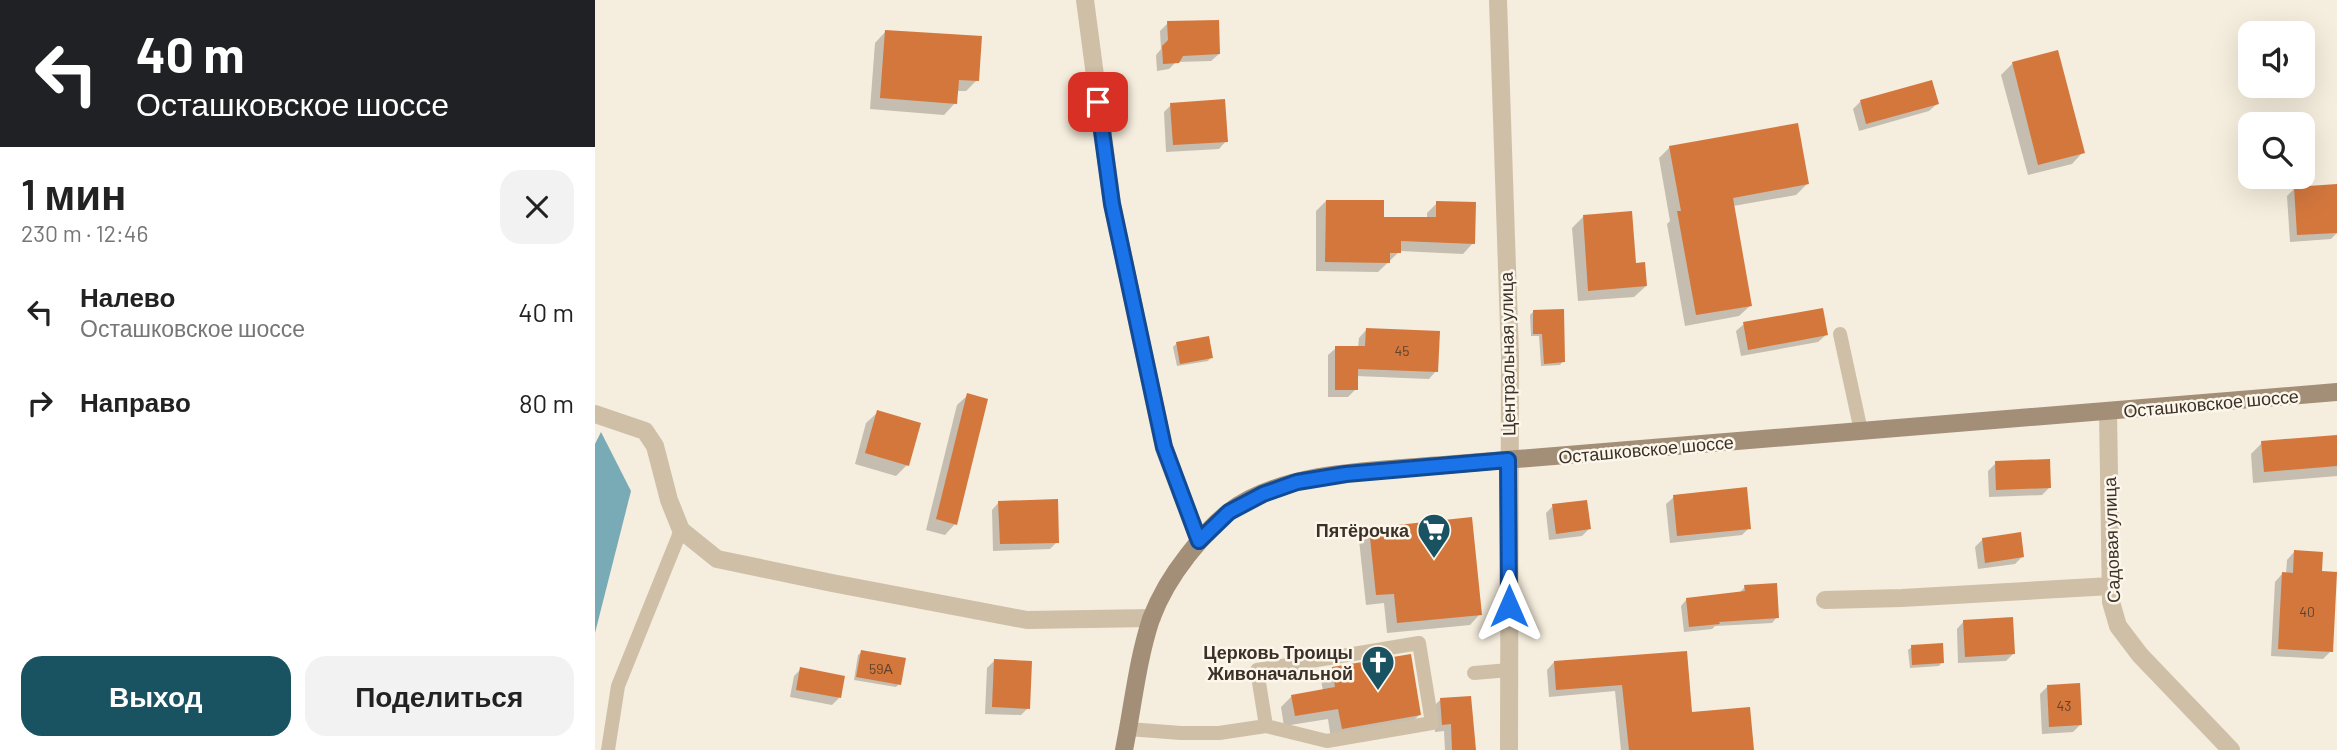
<!DOCTYPE html>
<html lang="ru">
<head>
<meta charset="utf-8">
<style>
  :root { --surface:#fff; --page:#f2f2f2; --text:#222; --muted:#767676; --accent:#195362 }
  body { margin:0; font-family:Barlow,sans-serif; background:var(--page); color:var(--text); height:100vh; display:flex; flex-direction:column; font-size:26px; white-space:nowrap }
  * { box-sizing:border-box; margin:0 }
  p { font-size:23px; color:var(--muted) }
  .icon { flex:none; width:38px; height:38px; fill:none; stroke:currentColor; stroke-width:2; stroke-linecap:round; stroke-linejoin:round }
  .map { position:relative; flex:1; overflow:hidden }
  .sheet { display:flex; flex-direction:column; background:var(--surface); width:595px }
  .sheet>* { flex:none }
  .hud { background:#202124; color:#fff; overflow:hidden }
  .buttons { position:absolute; left:1643px; top:21px; display:grid; gap:14px }
  .buttons a { display:grid; place-items:center; width:77px; height:77px; border-radius:14px; background:var(--surface); box-shadow:0 7px 28px #0002; font-size:35px }
  .pin { position:absolute; display:grid; place-items:center; width:60px; height:60px; color:#fff; margin:-30px; border-radius:14px; box-shadow:0 4px 10px #0006 }
  .me { position:absolute; width:77px; margin:-38px; rotate:0deg; stroke-linejoin:round; filter:drop-shadow(0 0 5px #0008) }
  .turn { display:flex; align-items:center; gap:24px; height:147px; padding:0 21px; font-size:32px }
  .turn .icon { width:91px; height:91px; stroke-width:2.5 }
  .turn b { display:block; font-size:49px; line-height:60px }
  .round { display:grid; place-items:center; flex:none; width:74px; height:74px; border-radius:21px; background:var(--page) }
  .overview { display:flex; align-items:center; justify-content:space-between; height:119px; padding:0 21px }
  h1 { font-size:42px; font-weight:600; line-height:52px }
  .button { display:flex; gap:14px; margin-top:auto; padding:14px 21px }
  .button a { flex:1; height:80px; border-radius:21px; background:var(--accent); color:#fff; font-size:28px; font-weight:600; line-height:80px; text-align:center }
  .button a+a { background:var(--page); color:var(--text) }
  ul { padding:0; list-style:none }
  li { display:flex; align-items:center; gap:21px; height:91px; padding:0 21px }
  li div { flex:1 }
  li b { display:block; font-size:26px }
  li em { font-style:normal }
  main { display:flex; flex:1; min-height:0 }
  .map>svg:first-child { display:block }
  .water { fill:#79abb6 }
  .shadow { fill:#0003 }
  .building { fill:#d3773d }
  .lines { fill:none; stroke-linecap:round; stroke-linejoin:round }
  .service { stroke:#cfbfa7; stroke-width:14 }
  .minor { stroke:#cfbfa7; stroke-width:18 }
  .secondary { stroke:#a38e78; stroke-width:18 }
  .route-casing { stroke:#114b97; stroke-width:18 }
  .route { stroke:#1a73e8; stroke-width:12 }
  .labels { text-anchor:middle; dominant-baseline:central; stroke-width:5; stroke-linejoin:round; paint-order:stroke }
  .number-label { font-size:14px; fill:#61422d }
  .street-label { font-size:18px; fill:#3b3128; stroke:#fcf6eb }
  .poi-label { font-size:18px; font-weight:bold; fill:#3b3128; stroke:#fcf6eb; text-anchor:end }
</style>
</head>
<body>
<main>
<section class="sheet">
<div class="hud">
<div class="turn"><svg class="icon" aria-label="left" viewBox="0 0 24 24"><path d="M17 20v-9H6M10 6l-5 5 5 5"/></svg><div><b>40 m</b>Осташковское шоссе</div></div>
</div>
<div class="overview"><div><h1>1 мин</h1><p>230 m · 12:46</p></div><a class="round"><svg class="icon" aria-label="close" viewBox="0 0 24 24"><path d="M6 6l12 12M18 6L6 18"/></svg></a></div>
<ul>
<li><svg class="icon" aria-label="left" viewBox="0 0 24 24"><path d="M17 20v-9H6M10 6l-5 5 5 5"/></svg><div><b>Налево</b><p>Осташковское шоссе</p></div><em>40 m</em></li>
<li><svg class="icon" aria-label="right" viewBox="0 0 24 24"><path d="M7 20v-9h11M14 6l5 5-5 5"/></svg><div><b>Направо</b></div><em>80 m</em></li>
</ul>
<div class="button"><a>Выход</a><a>Поделиться</a></div>
</section>
<div class="map">
<svg width="1742" height="750" viewBox="0 0 1742 750">
  <rect width="100%" height="100%" fill="#f5eddd"/>
  <path class="water" d="M 6,432 L 36,491 L 0,633 L 0,444 Z"/>
  <g class="shadow">
    <path d="M 573,23 L 624,54 L 616,61 L 581,62 L 574,69 L 562,71 L 561,55 L 566,49 L 565,31 Z"/>
    <path d="M 291,31 L 382,80 L 371,91 L 361,91 L 360,103 L 349,115 L 275,109 L 280,43 Z"/>
    <path d="M 1418,63 L 1488,152 L 1477,164 L 1433,175 L 1406,75 Z"/>
    <path d="M 1265,102 L 1342,104 L 1334,111 L 1264,131 L 1258,109 Z"/>
    <path d="M 576,105 L 631,141 L 624,149 L 571,152 L 569,112 Z"/>
    <path d="M 1075,147 L 1212,184 L 1201,195 L 1138,206 L 1156,305 L 1144,316 L 1090,326 L 1072,224 L 1075,221 L 1064,158 Z"/>
    <path d="M 1699,189 L 1742,207 L 1742,233 L 1736,239 L 1695,242 L 1692,196 Z"/>
    <path d="M 731,201 L 787,219 L 832,218 L 832,213 L 842,203 L 878,243 L 868,254 L 805,251 L 783,272 L 721,271 L 721,211 Z"/>
    <path d="M 988,217 L 1039,265 L 1051,286 L 1039,297 L 983,301 L 977,228 Z"/>
    <path d="M 938,312 L 968,361 L 965,365 L 946,366 L 944,336 L 936,336 L 935,315 Z"/>
    <path d="M 1149,324 L 1231,335 L 1223,342 L 1146,356 L 1141,331 Z"/>
    <path d="M 771,330 L 841,371 L 834,379 L 761,376 L 761,389 L 753,397 L 733,397 L 733,355 L 741,348 L 763,348 L 764,338 Z"/>
    <path d="M 582,343 L 616,357 L 613,361 L 582,366 L 578,347 Z"/>
    <path d="M 373,395 L 360,524 L 350,535 L 331,530 L 362,405 Z"/>
    <path d="M 283,412 L 312,465 L 301,476 L 260,464 L 271,423 Z"/>
    <path d="M 1742,436 L 1742,476 L 1658,483 L 1656,454 L 1667,443 Z"/>
    <path d="M 1401,463 L 1454,488 L 1447,495 L 1394,497 L 1393,471 Z"/>
    <path d="M 1079,497 L 1154,528 L 1147,535 L 1075,543 L 1071,504 Z"/>
    <path d="M 404,502 L 462,542 L 455,549 L 398,551 L 397,510 Z"/>
    <path d="M 958,506 L 994,529 L 987,536 L 954,540 L 951,513 Z"/>
    <path d="M 775,529 L 885,614 L 875,625 L 792,633 L 789,603 L 771,605 L 764,540 Z"/>
    <path d="M 1388,539 L 1427,557 L 1420,564 L 1383,569 L 1380,547 Z"/>
    <path d="M 1699,552 L 1725,573 L 1736,651 L 1728,659 L 1676,656 L 1680,582 L 1687,574 L 1691,574 L 1692,560 Z"/>
    <path d="M 1150,587 L 1182,617 L 1177,623 L 1120,626 L 1117,629 L 1089,632 L 1086,606 L 1091,600 L 1144,593 Z"/>
    <path d="M 1369,621 L 1418,654 L 1411,661 L 1363,663 L 1362,629 Z"/>
    <path d="M 1317,647 L 1347,662 L 1344,666 L 1315,668 L 1313,650 Z"/>
    <path d="M 267,652 L 304,684 L 301,687 L 259,680 L 263,655 Z"/>
    <path d="M 1090,653 L 1095,714 L 1157,750 L 1026,750 L 1020,691 L 954,697 L 952,670 L 959,662 Z"/>
    <path d="M 399,661 L 433,708 L 426,715 L 390,714 L 392,668 Z"/>
    <path d="M 206,669 L 244,698 L 237,705 L 195,697 L 199,676 Z"/>
    <path d="M 738,669 L 824,715 L 813,726 L 736,739 L 733,719 L 689,726 L 686,707 L 697,696 L 728,691 L 726,680 Z"/>
    <path d="M 1452,687 L 1485,725 L 1478,732 L 1447,734 L 1445,694 Z"/>
    <path d="M 845,700 L 878,750 L 850,750 L 849,731 L 840,732 L 838,707 Z"/>
  </g>
  <g class="building">
    <path d="M 624,20 L 625,54 L 588,56 L 584,63 L 568,64 L 567,46 L 573,40 L 572,21 Z"/>
    <path d="M 290,30 L 387,36 L 384,81 L 364,80 L 362,104 L 285,98 Z"/>
    <path d="M 1463,50 L 1490,153 L 1443,165 L 1417,62 Z"/>
    <path d="M 1337,80 L 1344,104 L 1271,124 L 1265,100 Z"/>
    <path d="M 630,99 L 633,142 L 578,145 L 575,103 Z"/>
    <path d="M 1203,123 L 1214,184 L 1138,198 L 1157,306 L 1101,315 L 1082,211 L 1086,211 L 1074,146 Z"/>
    <path d="M 1742,184 L 1742,233 L 1702,235 L 1699,187 Z"/>
    <path d="M 731,200 L 789,200 L 789,217 L 841,217 L 841,201 L 881,202 L 880,244 L 806,241 L 806,253 L 795,253 L 795,263 L 730,262 Z"/>
    <path d="M 1037,211 L 1041,263 L 1050,262 L 1052,286 L 993,291 L 988,215 Z"/>
    <path d="M 1228,308 L 1233,335 L 1153,350 L 1148,322 Z"/>
    <path d="M 969,309 L 970,362 L 949,364 L 947,334 L 938,334 L 938,310 Z"/>
    <path d="M 771,328 L 845,331 L 843,372 L 763,369 L 763,390 L 740,390 L 740,346 L 770,346 Z"/>
    <path d="M 614,336 L 618,358 L 585,364 L 581,342 Z"/>
    <path d="M 372,393 L 393,399 L 362,525 L 341,519 Z"/>
    <path d="M 282,410 L 326,423 L 314,466 L 270,453 Z"/>
    <path d="M 1742,435 L 1742,466 L 1669,472 L 1666,441 Z"/>
    <path d="M 1455,459 L 1456,488 L 1401,490 L 1400,461 Z"/>
    <path d="M 1152,487 L 1156,529 L 1082,536 L 1078,495 Z"/>
    <path d="M 463,499 L 464,543 L 405,544 L 403,501 Z"/>
    <path d="M 992,500 L 996,529 L 961,534 L 957,504 Z"/>
    <path d="M 877,517 L 887,615 L 802,623 L 799,594 L 781,595 L 774,528 Z"/>
    <path d="M 1426,532 L 1429,557 L 1390,563 L 1387,538 Z"/>
    <path d="M 1699,550 L 1728,552 L 1727,571 L 1742,572 L 1738,652 L 1683,649 L 1687,572 L 1698,573 Z"/>
    <path d="M 1182,583 L 1184,618 L 1124,622 L 1125,624 L 1094,627 L 1091,598 L 1150,591 L 1149,585 Z"/>
    <path d="M 1418,617 L 1420,654 L 1370,657 L 1368,620 Z"/>
    <path d="M 1348,643 L 1349,663 L 1317,665 L 1316,645 Z"/>
    <path d="M 266,650 L 311,658 L 306,685 L 261,677 Z"/>
    <path d="M 1092,651 L 1097,712 L 1155,707 L 1159,750 L 1034,750 L 1027,685 L 961,690 L 959,661 Z"/>
    <path d="M 816,654 L 826,715 L 747,729 L 743,709 L 700,716 L 696,695 L 740,687 L 737,667 Z"/>
    <path d="M 399,659 L 437,661 L 435,709 L 397,707 Z"/>
    <path d="M 205,667 L 250,676 L 246,698 L 201,690 Z"/>
    <path d="M 1485,683 L 1487,725 L 1454,727 L 1452,685 Z"/>
    <path d="M 876,696 L 881,750 L 857,750 L 856,724 L 847,725 L 845,698 Z"/>
  </g>
  <g class="lines">
    <g class="service">
      <path d="M 1245,334 L 1266,431"/>
      <path d="M 879,673 L 914,670"/>
      <path d="M 533,729 L 586,733 L 624,733 L 671,726 L 732,741 L 837,723 L 824,643 L 662,670 L 671,726"/>
      <path d="M 13,750 L 23,686 L 86,530"/>
    </g>
    <g class="minor">
      <path d="M 490,0 L 517,204 L 569,448 L 604,541"/>
      <path d="M 903,0 L 915,357 L 914,750"/>
      <path d="M 1513,411 L 1516,602 L 1523,626 L 1545,655 L 1636,750"/>
      <path d="M 0,414 L 50,431 L 60,446 L 74,500 L 86,530 L 122,559 L 237,583 L 432,620 L 557,618"/>
      <path d="M 1230,600 L 1307,598 L 1516,586"/>
    </g>
    <path class="secondary" d="M 529,750 C 538,706 542,662 556,619 C 565,595 578,574 593,555 C 605,540 618,524 634,512 C 689,469 793,470 861,464 L 1742,392"/>
  </g>
  <g class="lines">
    <defs>
      <path id="route" d="M 503,102 L 517,204 L 569,447 L 604,541 L 634,512 L 668,494 L 702,482 L 751,474 L 913,460 L 914,606"/>
    </defs>
    <use href="#route" class="route-casing"/>
    <use href="#route" class="route"/>
  </g>
  <defs>
    <symbol id="supermarket-pin" viewBox="-11 -11 22 30"><path d="M0 17L-7.5 6A9.5 9.5 0 1 1 7.5 6Z" fill="#195362" stroke="#fcf6eb"/><path d="M-6-5.5h2.5l.6 2H6L4.5 2H-2.5L-4.4-4H-6ZM-1.5 3.2a1.3 1.3 0 1 0 .1 0ZM3 3.2a1.3 1.3 0 1 0 .1 0Z" fill="#fff"/></symbol>
    <symbol id="church-pin" viewBox="-11 -11 22 30"><path d="M0 17L-7.5 6A9.5 9.5 0 1 1 7.5 6Z" fill="#195362" stroke="#fcf6eb"/><path d="M-1.2-6h2.4v3.5h3.3v2.4h-3.3V6h-2.4V-.1h-3.3v-2.4h3.3Z" fill="#fff"/></symbol>
  </defs>
  <g fill-rule="evenodd">
    <use href="#supermarket-pin" x="820" y="511" width="38" height="52"/>
    <use href="#church-pin" x="764" y="643" width="38" height="52"/>
  </g>
  <g class="labels">
    <g class="number-label">
      <text x="807" y="350">45</text>
      <text x="1712" y="611">40</text>
      <text x="286" y="668">59А</text>
      <text x="1469" y="705">43</text>
    </g>
    <g class="street-label">
      <text transform="translate(912 354) rotate(-91)">Центральная улица</text>
      <text transform="translate(1616 403) rotate(-5)">Осташковское шоссе</text>
      <text transform="translate(1051 449) rotate(-5)">Осташковское шоссе</text>
      <text transform="translate(1516 540) rotate(-92)">Садовая улица</text>
    </g>
    <g class="poi-label">
      <text x="814" y="530">Пятёрочка</text>
      <text x="758" y="652">Церковь Троицы<tspan x="758" dy="21">Живоначальной</tspan></text>
    </g>
  </g>
</svg>
<div class="buttons">
<a><svg class="icon" aria-label="sound" viewBox="0 0 24 24"><path d="M4 9h4l5-4v14l-5-4H4zM17 9q2 3 0 6"/></svg></a>
<a><svg class="icon" aria-label="search" viewBox="0 0 24 24"><circle cx="10" cy="10" r="6"/><path d="M15 15l6 6"/></svg></a>
</div>
<div class="pin" style="left:503px;top:102px;background:#d93025"><svg class="icon" aria-label="arrive" viewBox="0 0 24 24"><path d="M6 21V4h12l-3 4 3 4H6"/></svg></div>
<svg class="me" style="left:914px;top:606px" viewBox="-20 -20 40 40"><path d="M0-17L14 15 0 8-14 15z" fill="#1a73e8" stroke="#fff" stroke-width="4"/></svg>
</div>
</main>
</body>
</html>
